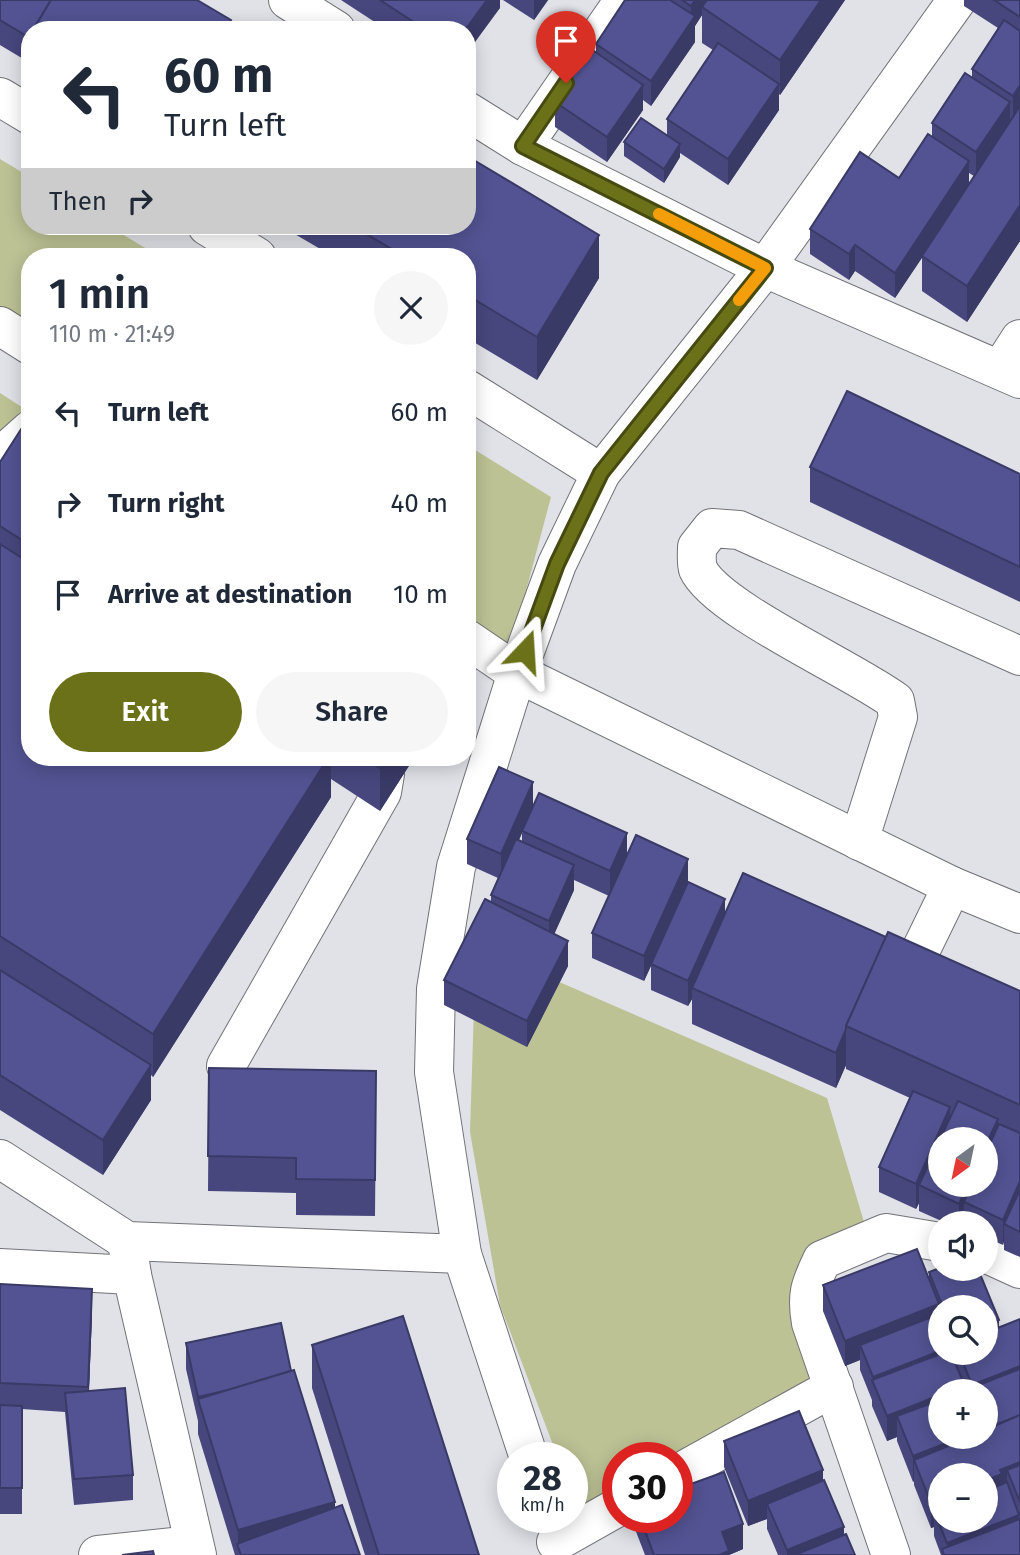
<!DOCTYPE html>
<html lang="en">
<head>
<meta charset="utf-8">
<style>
  :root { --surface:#fff; --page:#f6f6f7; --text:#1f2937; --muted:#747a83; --accent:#6b7119 }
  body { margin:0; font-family:"Fira Sans",sans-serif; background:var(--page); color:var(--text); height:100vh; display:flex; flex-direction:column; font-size:26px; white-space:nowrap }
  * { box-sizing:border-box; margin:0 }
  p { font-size:23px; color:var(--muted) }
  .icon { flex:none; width:38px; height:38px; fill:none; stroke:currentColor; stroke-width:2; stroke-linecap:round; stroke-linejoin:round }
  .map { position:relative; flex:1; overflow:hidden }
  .drawer { position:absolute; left:21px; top:248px; width:455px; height:518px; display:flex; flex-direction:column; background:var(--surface); border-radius:28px; box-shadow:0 4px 18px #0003 }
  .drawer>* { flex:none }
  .hud { position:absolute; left:21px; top:21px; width:455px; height:214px; border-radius:28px; box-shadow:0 4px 18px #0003; background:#fff; color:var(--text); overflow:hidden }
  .needle { width:46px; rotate:213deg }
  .controls { position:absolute; left:928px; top:1127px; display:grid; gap:14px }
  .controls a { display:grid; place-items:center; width:70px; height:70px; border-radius:50%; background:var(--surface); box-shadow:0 4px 18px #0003; font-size:35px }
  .speed { position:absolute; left:497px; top:1442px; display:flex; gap:14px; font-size:35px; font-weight:700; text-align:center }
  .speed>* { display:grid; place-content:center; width:91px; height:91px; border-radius:50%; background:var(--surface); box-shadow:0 4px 18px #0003; line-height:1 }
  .speed small { font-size:18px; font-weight:400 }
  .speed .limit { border:10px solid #d22; background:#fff; color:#111 }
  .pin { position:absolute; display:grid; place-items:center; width:60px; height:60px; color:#fff; margin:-72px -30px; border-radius:50% 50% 50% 0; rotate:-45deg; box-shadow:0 0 7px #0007 }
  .pin .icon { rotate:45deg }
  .me { position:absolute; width:77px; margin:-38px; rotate:20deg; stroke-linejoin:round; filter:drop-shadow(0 0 5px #0008) }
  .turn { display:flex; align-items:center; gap:24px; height:147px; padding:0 28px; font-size:32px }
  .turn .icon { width:91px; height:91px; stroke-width:2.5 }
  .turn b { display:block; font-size:49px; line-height:60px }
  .then { display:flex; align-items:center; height:66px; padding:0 28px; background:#0003; gap:14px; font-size:26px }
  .round { display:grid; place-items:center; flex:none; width:74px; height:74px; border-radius:37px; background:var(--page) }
  .head { display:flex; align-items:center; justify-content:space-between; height:119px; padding:0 28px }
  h1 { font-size:42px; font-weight:600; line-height:52px }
  .cta { display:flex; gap:14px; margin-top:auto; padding:14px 28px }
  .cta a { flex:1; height:80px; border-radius:42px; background:var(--accent); color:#fff; font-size:28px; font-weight:600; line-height:80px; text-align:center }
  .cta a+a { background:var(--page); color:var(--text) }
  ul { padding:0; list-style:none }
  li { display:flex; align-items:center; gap:21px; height:91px; padding:0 28px }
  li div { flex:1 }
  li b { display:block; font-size:26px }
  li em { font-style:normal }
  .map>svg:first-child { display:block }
  .green { fill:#bcc294 }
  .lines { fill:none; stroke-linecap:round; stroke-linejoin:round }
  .minor-casing { stroke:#727378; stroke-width:40 }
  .minor { stroke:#fff; stroke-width:38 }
  .wall { fill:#47477e; fill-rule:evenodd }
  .shaded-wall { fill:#3a3a67 }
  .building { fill:#535393; stroke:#3a3a67; stroke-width:2 }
  .route-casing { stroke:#464910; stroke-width:18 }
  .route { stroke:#6b7119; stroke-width:12 }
  .slow { stroke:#f59e0b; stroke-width:12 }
</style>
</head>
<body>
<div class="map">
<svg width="1020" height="1555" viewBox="0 0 1020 1555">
  <rect width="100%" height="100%" fill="#e1e2e8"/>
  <g class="green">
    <path d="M 0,159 L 30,177 L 30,226 L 109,226 L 160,257 L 30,257 L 30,343 L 0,324 Z"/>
    <path d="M 0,393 L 28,411 L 0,453 Z"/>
    <path d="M 467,445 L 551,497 L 510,651 L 467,624 Z"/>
    <path d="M 476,946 L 827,1098 L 867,1232 L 800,1296 L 838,1391 L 677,1458 L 618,1458 L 618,1493 L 578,1512 L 572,1496 L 572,1458 L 558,1458 L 500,1305 L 470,1132 Z"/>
  </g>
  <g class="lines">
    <defs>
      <g id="minor">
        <path d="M 288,0 L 336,30"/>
        <path d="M 0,97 L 30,115"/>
        <path d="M 467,111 L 523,146 L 765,268 L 1020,379"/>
        <path d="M 523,146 L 624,0"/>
        <path d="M 207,226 L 257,257"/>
        <path d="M 0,326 L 30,345"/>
        <path d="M 1000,370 L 1020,339"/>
        <path d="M 467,389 L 601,473"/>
        <path d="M 0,457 L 30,430"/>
        <path d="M 467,639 L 517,673 L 952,886 L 1020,914"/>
        <path d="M 859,841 L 898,717 L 895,701 C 854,670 716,609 698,569 C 696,563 697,553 697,547 L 712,528 L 739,530 L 1020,656"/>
        <path d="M 913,966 L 952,886"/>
        <path d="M 226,1066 L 382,792 L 385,774 L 381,758"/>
        <path d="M 0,1159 L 127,1241 L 462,1254"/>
        <path d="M 127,1241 L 132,1275 L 197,1555"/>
        <path d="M 985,1253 L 1020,1269"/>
        <path d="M 0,1268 L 132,1275"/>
        <path d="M 529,1458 L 462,1254 L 434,1072 L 436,989 L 456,867 L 517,673 L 557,564 L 601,473 L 765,268 L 957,0"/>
        <path d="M 677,1474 L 834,1387"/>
        <path d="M 556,1542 L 618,1507"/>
        <path d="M 98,1555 L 193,1545"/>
        <path d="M 891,1555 L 811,1323 C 806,1295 810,1285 822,1260 L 886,1233 L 940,1242"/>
      </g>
    </defs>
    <use href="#minor" class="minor-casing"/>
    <use href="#minor" class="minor"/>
  </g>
  <g class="wall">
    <path d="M 0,0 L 231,30 L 30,30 L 30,63 L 0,45 Z"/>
    <path d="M 341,0 L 500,0 L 500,8 L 467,30 L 387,30 Z"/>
    <path d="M 503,0 L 548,0 L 534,20 Z"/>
    <path d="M 625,0 L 845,0 L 780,95 L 779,94 L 779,110 L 728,185 L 680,153 L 680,157 L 664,183 L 624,156 L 624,142 L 667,135 L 667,119 L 713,50 L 702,43 L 702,15 L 695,26 L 695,42 L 651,106 L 643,100 L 643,110 L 607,162 L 555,127 L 555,102 L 596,53 L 596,44 Z"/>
    <path d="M 964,0 L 1020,0 L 1020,241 L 967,322 L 922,291 L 922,258 L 895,298 L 855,271 L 849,280 L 810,254 L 810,229 L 899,178 L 932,137 L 932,123 L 972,78 L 972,69 L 998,28 L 964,6 ZM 969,173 L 974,176 L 969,184 Z"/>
    <path d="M 281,226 L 467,226 L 599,278 L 537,380 L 467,338 L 467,257 L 334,257 Z"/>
    <path d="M 30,426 L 30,758 L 414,758 L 380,811 L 331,779 L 331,797 L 153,1077 L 151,1075 L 151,1100 L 103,1175 L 0,1110 L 0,462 Z"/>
    <path d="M 810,467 L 1020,474 L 1020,602 L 810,502 Z"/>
    <path d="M 533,808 L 627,854 L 688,882 L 725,914 L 886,937 L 1020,991 L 1020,1257 L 1004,1250 L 1004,1241 L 1003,1245 L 985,1237 L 985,1223 L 964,1223 L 964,1220 L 962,1223 L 946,1223 L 919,1211 L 919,1203 L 916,1209 L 879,1192 L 879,1167 L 910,1098 L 846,1069 L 846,1065 L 836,1088 L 692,1024 L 692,999 L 688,1006 L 651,990 L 651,966 L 644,981 L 592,958 L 592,933 L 609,896 L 574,880 L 574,890 L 554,934 L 568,966 L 527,1047 L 444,1005 L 444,980 L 491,902 L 491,895 L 498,878 L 467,864 L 467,839 ZM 533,808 L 522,831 L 522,842 L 519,840 Z"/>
    <path d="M 209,1068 L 376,1106 L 375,1216 L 296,1215 L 296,1193 L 208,1191 Z"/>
    <path d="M 917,1249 L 929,1279 L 929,1272 L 940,1268 L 940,1269 L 978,1269 L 999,1320 L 999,1327 L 1020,1319 L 1020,1555 L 941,1555 L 934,1536 L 934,1527 L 931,1528 L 914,1485 L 914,1481 L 913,1482 L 897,1441 L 897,1437 L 887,1441 L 872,1406 L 872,1400 L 860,1370 L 860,1360 L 845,1366 L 823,1311 L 823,1285 ZM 940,1307 L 985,1307 L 985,1353 L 951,1353 L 956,1364 L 951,1353 L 940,1353 ZM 940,1391 L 985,1391 L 985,1437 L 940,1437 ZM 940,1475 L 985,1475 L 985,1521 L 940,1521 Z"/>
    <path d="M 0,1284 L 92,1315 L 89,1391 L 133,1475 L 133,1500 L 74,1505 L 65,1412 L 22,1409 L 22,1514 L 0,1514 Z"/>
    <path d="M 186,1343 L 291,1371 L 335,1508 L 360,1555 L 235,1555 L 198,1434 L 198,1421 L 186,1369 Z"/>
    <path d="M 312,1345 L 479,1555 L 365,1555 L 312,1388 Z"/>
    <path d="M 724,1441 L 823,1480 L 844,1535 L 855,1555 L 778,1555 L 767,1529 L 767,1519 L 748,1526 L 724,1467 Z"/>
    <path d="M 635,1517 L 677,1517 L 743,1549 L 729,1555 L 645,1555 L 635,1529 Z"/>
  </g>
  <g class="shaded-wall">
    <path d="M 487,0 L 500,0 L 500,8 L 467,53 L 467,30 L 465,30 Z"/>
    <path d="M 534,0 L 548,0 L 534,20 Z"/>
    <path d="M 695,0 L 712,0 L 702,7 L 702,15 L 695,26 L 695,42 L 651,106 L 651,81 L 691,22 L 691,6 Z"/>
    <path d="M 821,0 L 845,0 L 780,95 L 780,60 Z"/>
    <path d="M 231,20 L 231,30 L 225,30 Z"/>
    <path d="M 779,84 L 779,110 L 728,185 L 728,159 Z"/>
    <path d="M 643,85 L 643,110 L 607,162 L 607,137 Z"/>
    <path d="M 1020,85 L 1020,110 L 1013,121 L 1013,96 Z"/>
    <path d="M 1010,102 L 1010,128 L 976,177 L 976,152 Z"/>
    <path d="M 680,144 L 680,157 L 664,183 L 664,169 Z"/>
    <path d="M 969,161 L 969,186 L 895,298 L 895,273 Z"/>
    <path d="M 1020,205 L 1020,241 L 967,322 L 967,286 Z"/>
    <path d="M 599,235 L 599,278 L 537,380 L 537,337 Z"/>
    <path d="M 855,245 L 855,271 L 849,280 L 849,254 Z"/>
    <path d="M 328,758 L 331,758 L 331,797 L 153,1077 L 153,1034 Z"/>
    <path d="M 386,758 L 414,758 L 380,811 L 380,768 Z"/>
    <path d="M 533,782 L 533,808 L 501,880 L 501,854 Z"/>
    <path d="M 627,833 L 627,858 L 610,897 L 610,871 Z"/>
    <path d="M 688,859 L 688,884 L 644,981 L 644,956 Z"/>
    <path d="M 574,865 L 574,890 L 549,946 L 549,921 Z"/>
    <path d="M 725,899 L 725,925 L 692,988 L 692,999 L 688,1006 L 688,981 Z"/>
    <path d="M 568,941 L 568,966 L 527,1047 L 527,1021 Z"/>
    <path d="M 846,1029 L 846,1065 L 836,1088 L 836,1053 Z"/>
    <path d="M 151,1065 L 151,1100 L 103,1175 L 103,1140 Z"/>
    <path d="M 950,1107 L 950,1133 L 919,1185 L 919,1203 L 916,1209 L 916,1184 Z"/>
    <path d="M 998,1119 L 998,1145 L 985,1173 L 985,1147 Z"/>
    <path d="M 1020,1181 L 1020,1207 L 1004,1224 L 1004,1241 L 1003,1245 L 1003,1220 Z"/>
    <path d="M 968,1185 L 980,1185 L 964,1202 L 964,1220 L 962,1223 L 959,1223 L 959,1204 Z"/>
    <path d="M 92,1289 L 92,1315 L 88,1413 L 88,1387 Z"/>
    <path d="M 939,1304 L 939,1330 L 860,1345 L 860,1360 L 845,1366 L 845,1341 Z"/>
    <path d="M 999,1320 L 999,1346 L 985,1351 L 985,1326 Z"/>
    <path d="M 940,1351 L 940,1353 L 947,1353 L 873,1383 L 873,1377 Z"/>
    <path d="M 1020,1366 L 1020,1392 L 972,1391 L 972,1385 Z"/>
    <path d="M 965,1386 L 965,1391 L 950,1391 Z"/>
    <path d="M 940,1395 L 940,1421 L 897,1416 L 897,1437 L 887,1441 L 887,1416 Z"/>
    <path d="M 962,1437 L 980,1437 L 914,1460 L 914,1481 L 913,1482 L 913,1456 Z"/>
    <path d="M 1020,1462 L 1020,1487 L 1007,1470 L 1007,1493 L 985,1507 L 985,1481 L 1000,1470 Z"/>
    <path d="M 823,1470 L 823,1496 L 767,1504 L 767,1519 L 748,1526 L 748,1501 Z"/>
    <path d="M 940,1499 L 940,1521 L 934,1511 L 934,1527 L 931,1528 L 931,1503 Z"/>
    <path d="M 335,1502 L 335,1537 L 238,1547 L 238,1530 Z"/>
    <path d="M 1019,1515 L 1019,1541 L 947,1555 L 947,1543 Z"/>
    <path d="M 743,1524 L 743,1549 L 729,1555 L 719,1555 L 722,1532 Z"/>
    <path d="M 844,1527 L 844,1552 L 837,1555 L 787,1555 L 787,1550 Z"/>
  </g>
  <g class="building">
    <path d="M 0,0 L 51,0 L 33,30 L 30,30 L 30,38 L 0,20 Z"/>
    <path d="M 51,0 L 197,0 L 231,20 L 225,30 L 33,30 Z"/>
    <path d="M 380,0 L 487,0 L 465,30 L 426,30 Z"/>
    <path d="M 625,0 L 670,0 L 695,16 L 651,81 L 596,44 Z"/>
    <path d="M 682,0 L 695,0 L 691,6 Z"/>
    <path d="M 707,0 L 821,0 L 780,60 L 702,7 Z"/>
    <path d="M 994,0 L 1020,0 L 1020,17 Z"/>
    <path d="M 1004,20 L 1020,31 L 1020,85 L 1013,96 L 972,69 Z"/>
    <path d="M 718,43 L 779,84 L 728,159 L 667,119 Z"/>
    <path d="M 591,49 L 643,85 L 607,137 L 555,102 Z"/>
    <path d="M 965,73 L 1010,102 L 976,152 L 932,123 Z"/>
    <path d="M 1020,106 L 1020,205 L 967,286 L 922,256 Z"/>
    <path d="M 641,118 L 680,144 L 664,169 L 624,142 Z"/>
    <path d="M 928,134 L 969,161 L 895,273 L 855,245 L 849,254 L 810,229 L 860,152 L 899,178 Z"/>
    <path d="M 467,156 L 599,235 L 537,337 L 467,295 L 467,257 L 405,257 L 353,226 L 467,226 Z"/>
    <path d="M 847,391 L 1020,474 L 1020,567 L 810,467 Z"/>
    <path d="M 25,423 L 30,426 L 30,545 L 0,526 L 0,462 Z"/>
    <path d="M 0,544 L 30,563 L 30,758 L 328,758 L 153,1034 L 0,936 Z"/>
    <path d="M 364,758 L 386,758 L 380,768 Z"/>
    <path d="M 499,767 L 533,782 L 501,854 L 467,839 Z"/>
    <path d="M 539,793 L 627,833 L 610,871 L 522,831 Z"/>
    <path d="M 636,835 L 688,859 L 644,956 L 592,933 Z"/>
    <path d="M 516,839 L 574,865 L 549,921 L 491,895 Z"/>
    <path d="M 743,873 L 886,937 L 846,1026 L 846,1029 L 836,1053 L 692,988 Z"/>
    <path d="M 688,882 L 725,899 L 688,981 L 651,964 Z"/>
    <path d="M 485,899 L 568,941 L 527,1021 L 444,980 Z"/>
    <path d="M 888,932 L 1020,991 L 1020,1105 L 846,1026 Z"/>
    <path d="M 0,970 L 151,1065 L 103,1140 L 0,1075 Z"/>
    <path d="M 209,1068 L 376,1071 L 375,1180 L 296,1179 L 296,1158 L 208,1156 Z"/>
    <path d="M 913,1091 L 950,1107 L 916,1184 L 879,1167 Z"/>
    <path d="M 958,1101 L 998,1119 L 985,1147 L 985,1139 L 940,1139 Z"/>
    <path d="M 999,1124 L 1020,1133 L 1020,1181 L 1003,1220 L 964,1202 L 971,1185 L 985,1185 L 985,1154 Z"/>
    <path d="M 940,1140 L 940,1185 L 968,1185 L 959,1204 L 919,1185 Z"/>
    <path d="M 1020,1190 L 1020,1232 L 1004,1224 Z"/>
    <path d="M 917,1249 L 939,1304 L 845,1341 L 823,1285 Z"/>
    <path d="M 940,1268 L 940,1269 L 978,1269 L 999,1320 L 985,1326 L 985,1307 L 943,1307 L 929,1272 Z"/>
    <path d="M 0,1284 L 92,1289 L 88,1387 L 0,1383 Z"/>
    <path d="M 403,1316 L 479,1555 L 379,1555 L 312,1345 Z"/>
    <path d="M 934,1316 L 940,1329 L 940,1351 L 873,1377 L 860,1345 Z"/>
    <path d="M 1020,1319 L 1020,1366 L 972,1385 L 959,1353 L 985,1353 L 985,1333 Z"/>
    <path d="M 281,1323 L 291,1371 L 228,1390 L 198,1397 L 186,1343 Z"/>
    <path d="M 943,1353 L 951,1353 L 965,1386 L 950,1391 L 940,1391 L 940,1395 L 887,1416 L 872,1380 Z"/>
    <path d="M 1020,1369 L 1020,1415 L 985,1429 L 985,1391 L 970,1391 L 969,1389 Z"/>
    <path d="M 294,1370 L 335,1502 L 238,1530 L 198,1399 Z"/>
    <path d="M 125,1388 L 133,1475 L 74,1479 L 65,1393 Z"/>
    <path d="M 940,1400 L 940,1437 L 962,1437 L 913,1456 L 897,1416 Z"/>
    <path d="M 0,1405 L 22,1406 L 22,1488 L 0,1488 Z"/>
    <path d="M 799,1411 L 823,1470 L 748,1501 L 724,1441 Z"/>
    <path d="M 1020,1415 L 1020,1462 L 1000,1470 L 1002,1474 L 985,1481 L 985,1475 L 940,1475 L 940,1499 L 931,1503 L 914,1460 L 970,1437 L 985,1437 L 985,1430 Z"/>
    <path d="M 1020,1465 L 1020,1502 L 1007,1470 Z"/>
    <path d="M 724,1472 L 743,1524 L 722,1532 L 729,1551 L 719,1555 L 654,1555 L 640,1517 L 677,1517 L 677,1489 Z"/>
    <path d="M 824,1480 L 844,1527 L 787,1550 L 767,1504 Z"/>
    <path d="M 1007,1482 L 1019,1515 L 947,1543 L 934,1511 L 940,1509 L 940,1521 L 985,1521 L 985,1491 Z"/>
    <path d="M 342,1505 L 360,1555 L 241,1555 L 237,1544 Z"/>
    <path d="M 1020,1519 L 1020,1555 L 944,1555 L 942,1549 Z"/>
    <path d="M 846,1534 L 855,1555 L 795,1555 Z"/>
    <path d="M 153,1551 L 154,1555 L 122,1555 Z"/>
  </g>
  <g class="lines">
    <defs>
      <path id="route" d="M 525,651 L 557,564 L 601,473 L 765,268 L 523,146 L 566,83"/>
    </defs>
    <use href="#route" class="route-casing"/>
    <use href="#route" class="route"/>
    <path class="slow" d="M 659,214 L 765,268 L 739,300"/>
  </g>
</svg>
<div class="controls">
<a><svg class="needle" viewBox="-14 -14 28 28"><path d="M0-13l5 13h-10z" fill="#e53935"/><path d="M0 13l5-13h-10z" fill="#747a83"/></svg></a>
<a><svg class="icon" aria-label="sound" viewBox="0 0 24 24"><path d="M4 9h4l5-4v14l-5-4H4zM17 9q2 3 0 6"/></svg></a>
<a><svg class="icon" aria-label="search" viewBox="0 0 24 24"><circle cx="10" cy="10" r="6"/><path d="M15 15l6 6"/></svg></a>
<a>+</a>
<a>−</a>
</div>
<div class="speed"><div>28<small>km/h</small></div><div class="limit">30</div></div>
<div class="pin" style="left:566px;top:83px;background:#d93025"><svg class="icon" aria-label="arrive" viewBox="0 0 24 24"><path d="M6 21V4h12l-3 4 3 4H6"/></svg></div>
<svg class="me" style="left:525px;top:651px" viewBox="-20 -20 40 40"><path d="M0-17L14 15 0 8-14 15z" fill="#6b7119" stroke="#fff" stroke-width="4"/></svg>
<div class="hud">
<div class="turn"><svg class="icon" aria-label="left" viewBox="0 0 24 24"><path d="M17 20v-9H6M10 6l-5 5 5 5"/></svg><div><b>60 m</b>Turn left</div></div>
<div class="then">Then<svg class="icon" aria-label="right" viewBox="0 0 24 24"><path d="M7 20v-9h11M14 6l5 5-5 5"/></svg></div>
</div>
<section class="drawer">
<div class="head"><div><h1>1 min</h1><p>110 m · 21:49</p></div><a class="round"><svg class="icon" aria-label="close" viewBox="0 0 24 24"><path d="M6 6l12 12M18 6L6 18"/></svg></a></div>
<ul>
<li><svg class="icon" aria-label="left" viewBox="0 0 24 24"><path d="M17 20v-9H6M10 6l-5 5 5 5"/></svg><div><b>Turn left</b></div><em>60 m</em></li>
<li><svg class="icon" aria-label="right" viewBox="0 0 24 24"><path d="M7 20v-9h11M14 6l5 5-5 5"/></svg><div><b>Turn right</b></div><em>40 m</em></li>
<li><svg class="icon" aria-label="arrive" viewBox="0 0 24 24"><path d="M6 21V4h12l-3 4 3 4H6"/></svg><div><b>Arrive at destination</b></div><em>10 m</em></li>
</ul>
<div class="cta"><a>Exit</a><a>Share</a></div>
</section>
</div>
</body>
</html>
